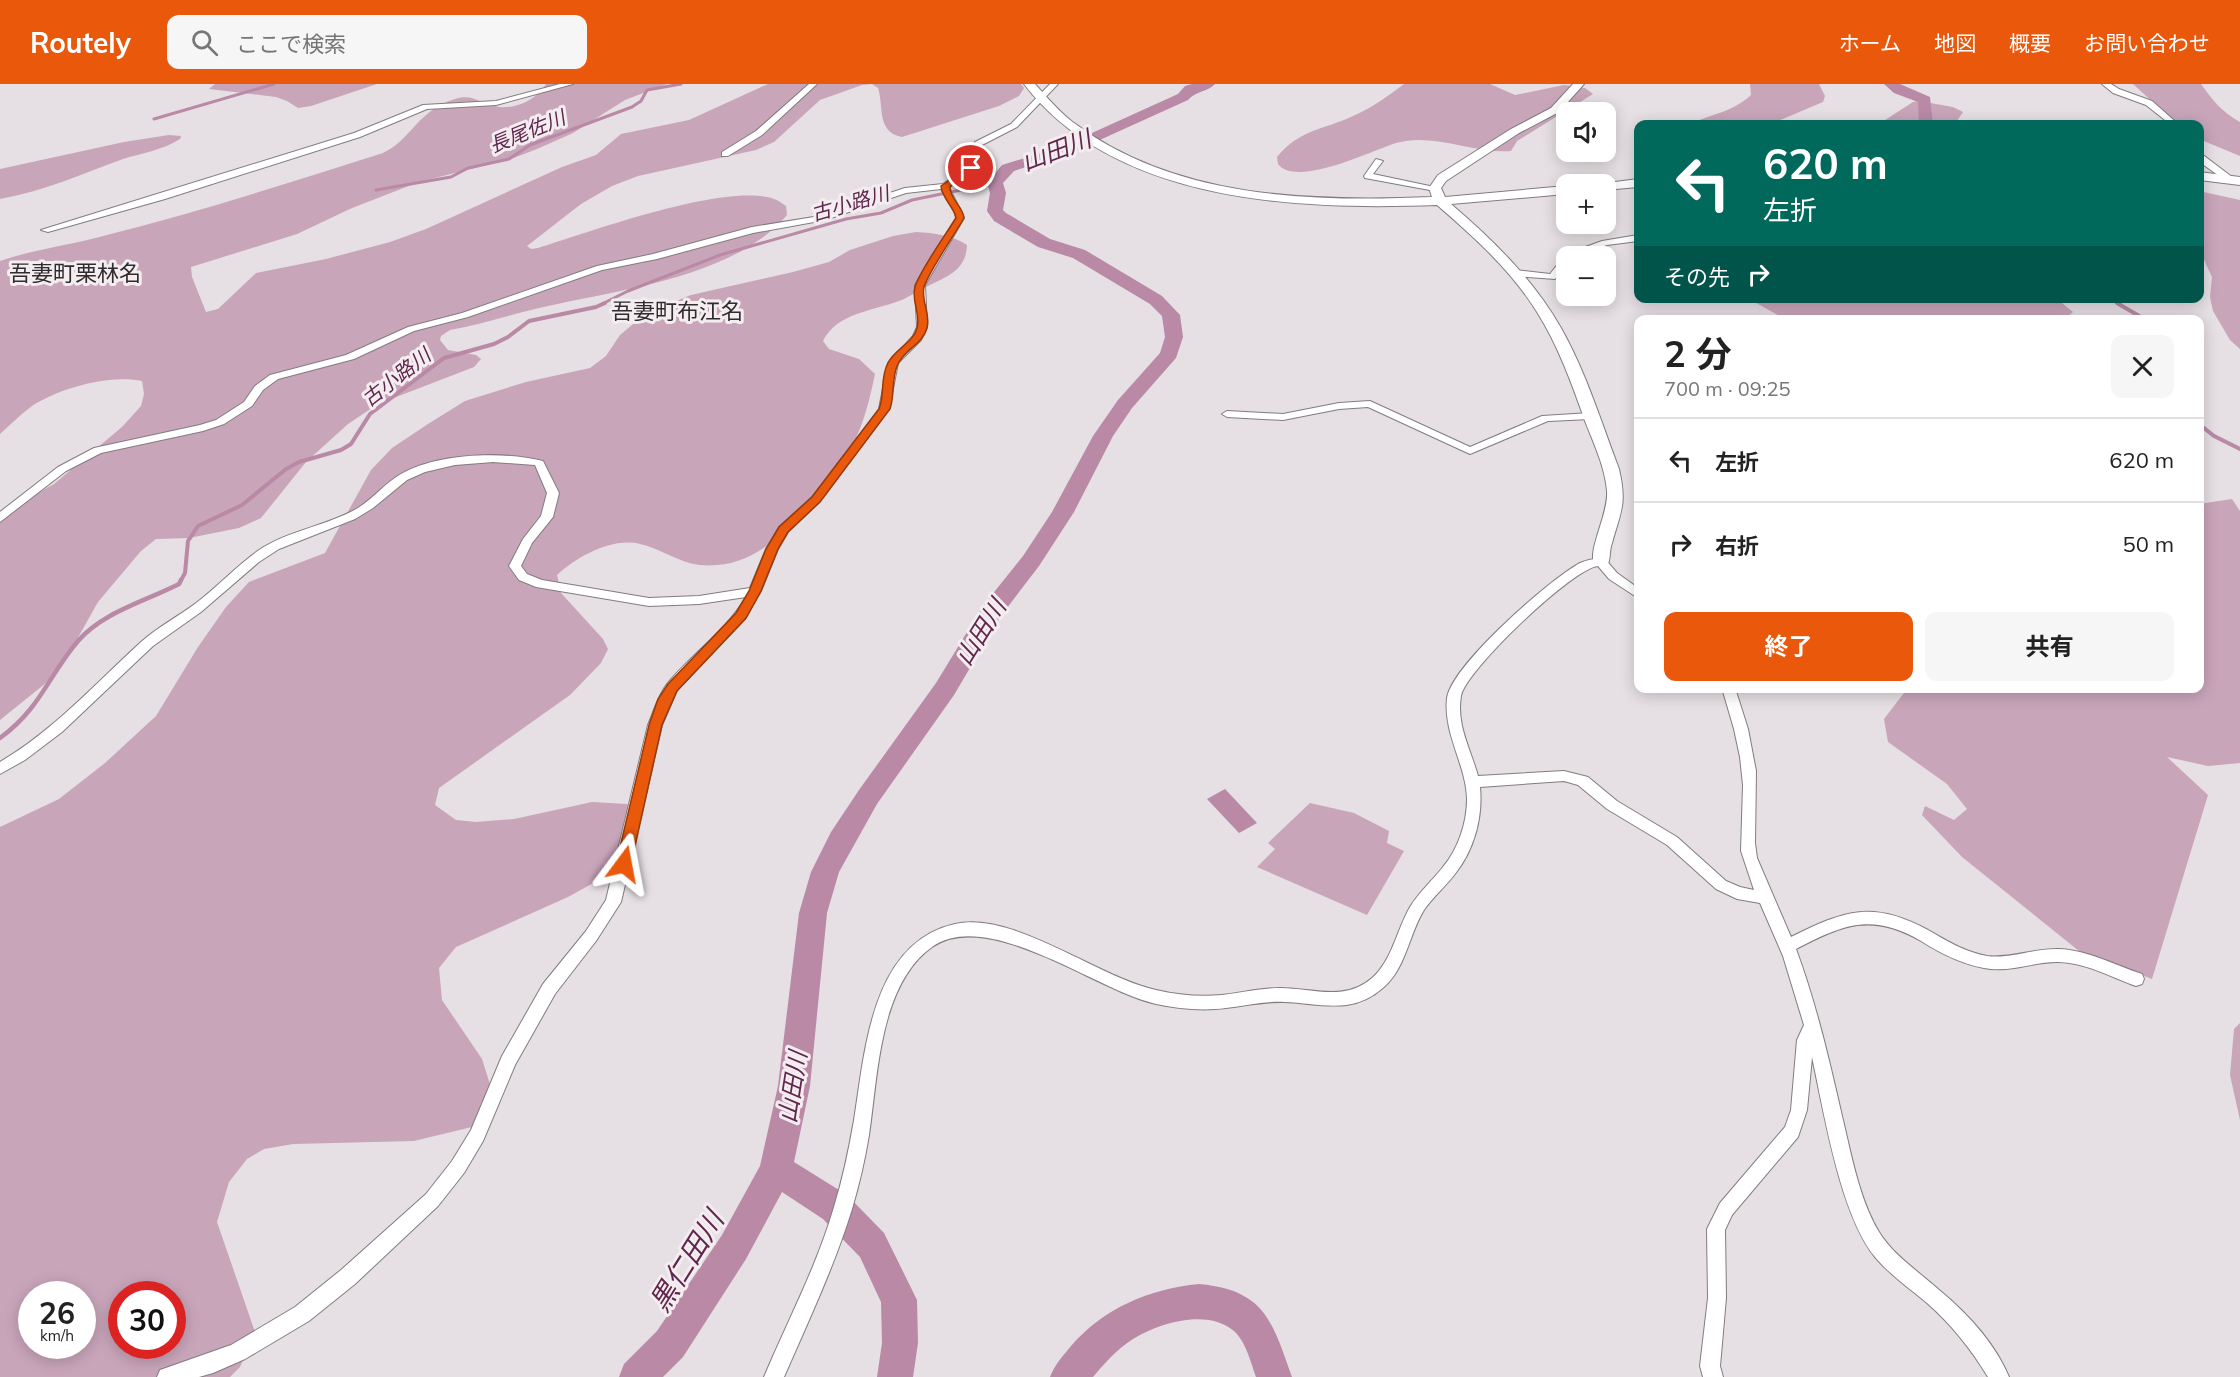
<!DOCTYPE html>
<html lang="ja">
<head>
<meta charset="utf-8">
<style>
  :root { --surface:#fff; --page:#f6f6f6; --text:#222; --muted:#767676; --line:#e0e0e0; --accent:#ea580c }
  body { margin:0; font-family:Mulish,"Noto Sans JP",sans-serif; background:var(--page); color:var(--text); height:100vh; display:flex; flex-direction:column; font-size:22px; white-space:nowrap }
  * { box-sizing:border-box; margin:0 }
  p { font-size:20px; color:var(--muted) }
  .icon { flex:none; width:33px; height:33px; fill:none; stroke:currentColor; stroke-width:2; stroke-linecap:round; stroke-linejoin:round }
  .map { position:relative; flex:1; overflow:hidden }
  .side { position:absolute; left:1634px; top:231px; width:570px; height:378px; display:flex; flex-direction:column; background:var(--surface); border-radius:12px; box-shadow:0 3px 15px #0003 }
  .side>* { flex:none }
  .guide { position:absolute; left:1634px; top:36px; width:570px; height:183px; border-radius:12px; box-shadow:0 3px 15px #0003; background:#00695c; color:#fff; overflow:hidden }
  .fabs { position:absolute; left:1556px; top:18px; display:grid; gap:12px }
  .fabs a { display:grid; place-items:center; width:60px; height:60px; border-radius:12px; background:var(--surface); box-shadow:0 3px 15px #0003; font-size:30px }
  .speed { position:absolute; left:18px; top:1197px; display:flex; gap:12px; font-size:30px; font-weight:700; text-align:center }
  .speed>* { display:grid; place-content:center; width:78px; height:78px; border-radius:50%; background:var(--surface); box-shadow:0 3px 15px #0003; line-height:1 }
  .speed small { font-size:15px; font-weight:400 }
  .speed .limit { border:9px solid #d22; background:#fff; color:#111 }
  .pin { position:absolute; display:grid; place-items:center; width:51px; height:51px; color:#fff; margin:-26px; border:3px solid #fff; border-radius:50%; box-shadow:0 2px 6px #0007 }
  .me { position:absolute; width:66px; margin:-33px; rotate:13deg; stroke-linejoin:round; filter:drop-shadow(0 0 4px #0008) }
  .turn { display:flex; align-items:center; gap:21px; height:126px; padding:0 30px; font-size:27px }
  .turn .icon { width:78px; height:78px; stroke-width:2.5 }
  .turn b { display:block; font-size:42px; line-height:51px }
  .then { display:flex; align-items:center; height:57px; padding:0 30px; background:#0003; gap:12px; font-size:22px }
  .round { display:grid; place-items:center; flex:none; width:63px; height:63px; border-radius:12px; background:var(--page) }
  .overview { display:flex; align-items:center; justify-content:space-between; height:102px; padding:0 30px }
  h1 { font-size:36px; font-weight:700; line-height:45px }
  .action { display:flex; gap:12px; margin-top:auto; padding:12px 30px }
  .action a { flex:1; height:69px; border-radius:12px; background:var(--accent); color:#fff; font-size:24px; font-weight:700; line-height:69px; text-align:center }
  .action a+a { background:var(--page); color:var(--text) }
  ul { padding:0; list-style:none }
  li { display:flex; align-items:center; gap:18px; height:84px; padding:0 30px; border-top:2px solid var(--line) }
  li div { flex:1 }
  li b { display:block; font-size:22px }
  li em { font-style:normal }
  header { display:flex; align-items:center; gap:36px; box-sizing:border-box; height:84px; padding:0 30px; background:var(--accent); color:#fff }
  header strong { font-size:28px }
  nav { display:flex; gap:33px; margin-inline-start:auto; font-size:21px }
  .search { width:420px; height:54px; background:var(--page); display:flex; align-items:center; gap:15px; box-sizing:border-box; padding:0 21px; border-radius:12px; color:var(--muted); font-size:22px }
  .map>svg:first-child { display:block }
  .green { fill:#c9a5ba; fill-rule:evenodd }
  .water { fill:#b989a6 }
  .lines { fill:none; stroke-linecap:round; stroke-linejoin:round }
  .stream-far2 { stroke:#b989a6; stroke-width:3 }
  .stream-far1 { stroke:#b989a6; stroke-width:4 }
  .stream { stroke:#b989a6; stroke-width:4.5 }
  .river { fill:#b989a6; fill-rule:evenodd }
  .street-casing { stroke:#827c80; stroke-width:2 }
  .secondary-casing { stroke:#827c80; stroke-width:2 }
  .street { fill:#fff; fill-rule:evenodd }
  .secondary { fill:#fff; fill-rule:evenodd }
  .route { fill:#ea580c; stroke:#983908; stroke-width:1.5 }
  .labels { text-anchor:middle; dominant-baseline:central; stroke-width:6; stroke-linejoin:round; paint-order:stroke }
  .far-water-label { font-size:20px; font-style:italic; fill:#61264d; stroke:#f3edf0 }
  .far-quarter-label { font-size:22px; fill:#302b2e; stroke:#f3edf0 }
  .water-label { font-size:24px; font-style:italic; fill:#61264d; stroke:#f3edf0 }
  .near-water-label { font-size:28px; font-style:italic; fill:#61264d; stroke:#f3edf0 }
</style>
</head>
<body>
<header>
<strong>Routely</strong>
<div class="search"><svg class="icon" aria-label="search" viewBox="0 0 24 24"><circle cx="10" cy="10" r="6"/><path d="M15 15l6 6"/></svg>ここで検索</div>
<nav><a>ホーム</a><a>地図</a><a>概要</a><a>お問い合わせ</a></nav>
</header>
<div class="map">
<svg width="2240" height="1293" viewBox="0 0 2240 1293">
  <rect width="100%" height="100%" fill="#e6dfe3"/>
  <g class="green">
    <path d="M 215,0 L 377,0 L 311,22 L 298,24 L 287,17 L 276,13 L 209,5 Z"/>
    <path d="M 546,0 L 667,0 L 625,16 L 573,49 L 537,65 L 511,75 L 419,98 L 352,124 L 297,150 L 191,183 L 192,193 L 206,228 L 218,225 L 256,189 L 326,175 L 390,158 L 426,145 L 562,83 L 596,71 L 621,50 L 689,36 L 768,0 L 1021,0 L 1024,4 L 1019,12 L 999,22 L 902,53 C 876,48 884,22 878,4 L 872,0 L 862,1 L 820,16 L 774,58 L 756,66 L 638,92 L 612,102 L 581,120 L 527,162 L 531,165 L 538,164 C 590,148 725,98 774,115 C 778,116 783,120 786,122 L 787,131 C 735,192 624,205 548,222 C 515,229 483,240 450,246 L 441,252 L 440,256 L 448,266 L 476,271 L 481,275 L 474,283 L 378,320 L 348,340 L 306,378 L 261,434 L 239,444 L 189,454 L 156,455 L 141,467 L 98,518 L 75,559 L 46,599 L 0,636 L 0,430 L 54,400 L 122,343 L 141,322 L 144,310 L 142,297 C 110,290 59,304 32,322 C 21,330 10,341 0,350 L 0,177 C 35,165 71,161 107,151 C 200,128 291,98 383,69 C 411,56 418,26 455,15 C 473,9 482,21 499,23 C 517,25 537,15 546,0 Z"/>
    <path d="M 1404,0 L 1490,0 L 1515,11 L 1564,1 L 1585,4 L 1593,10 L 1517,57 L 1511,67 C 1474,70 1433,48 1396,59 C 1371,67 1296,104 1278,80 L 1277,73 C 1300,45 1323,46 1353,32 C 1372,24 1388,12 1404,0 Z"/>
    <path d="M 1750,0 L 1819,0 L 1825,12 L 1823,18 L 1771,40 L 1691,40 C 1713,29 1731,29 1751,11 Z"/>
    <path d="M 2133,0 L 2201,0 C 2213,17 2222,28 2240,38 L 2240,72 L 2199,55 L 2199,40 L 2177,40 Z"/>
    <path d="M 1919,17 L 1953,23 L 1963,28 L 1955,40 L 1879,40 L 1913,18 Z"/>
    <path d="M 169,51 L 181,52 L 180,55 C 163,66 142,69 123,75 C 81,90 45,107 0,115 L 0,85 L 124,58 Z"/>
    <path d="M 2199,107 L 2240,116 L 2240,265 L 2230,256 L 2213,227 L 2210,213 L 2212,193 L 2199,165 Z"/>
    <path d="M 916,148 C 934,149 952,151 967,161 C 966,188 945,193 924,204 C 915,208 908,214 899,217 C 872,227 837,229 823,257 L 829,265 L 859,275 L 875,290 C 870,314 864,339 853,360 C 845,374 832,387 822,400 C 791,442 759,486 700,481 C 679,479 660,464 640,460 C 611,453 577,473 557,491 L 561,509 L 603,555 L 608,565 L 601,579 L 570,611 L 439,704 L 435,721 L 456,736 L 476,738 L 514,735 L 592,718 L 627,720 L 638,738 L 634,763 L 617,786 L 568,813 L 456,863 L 439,884 L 442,916 L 482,975 L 494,1013 L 476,1042 L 414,1057 L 293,1060 L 264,1065 L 247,1075 L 229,1098 L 217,1138 L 255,1248 L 240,1283 L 230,1293 L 0,1293 L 0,743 L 59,715 L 105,679 L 156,632 L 198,563 L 226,523 L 249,498 L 325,469 L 371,386 L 392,364 L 428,340 L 465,317 L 526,298 L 590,284 L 606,272 L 620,251 L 645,230 L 691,211 L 793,188 L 829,178 L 850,166 L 893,152 ZM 32,1210 L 82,1210 L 82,1262 L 32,1262 ZM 122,1210 L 172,1210 L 172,1262 L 122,1262 Z"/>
    <path d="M 2064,214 L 2062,219 L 2073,228 L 2063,236 L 1785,235 L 1749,215 Z"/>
    <path d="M 2232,415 L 2240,427 L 2240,679 L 2208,682 L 2167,673 L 2208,711 L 2152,895 L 2079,867 L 1962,773 L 1922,731 L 1925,722 L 1954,736 L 1967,725 L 1947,700 L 1888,658 L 1884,635 L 1907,605 L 2199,604 L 2199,420 Z"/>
    <path d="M 1310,719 L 1354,729 L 1389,747 L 1387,759 L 1404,767 L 1367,831 L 1257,783 L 1275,765 L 1268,759 Z"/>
    <path d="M 2240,939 L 2240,1036 L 2230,991 L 2234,945 Z"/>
  </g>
  <path class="water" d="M 1225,705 L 1257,739 L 1239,749 L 1207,715 Z"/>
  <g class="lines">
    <g class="stream-far2">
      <path d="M 154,35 L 274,0"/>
      <path d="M 376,106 L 451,93 L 468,84 L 509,75 L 530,61 L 632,23 L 641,17 L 647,6 L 681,0"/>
      <path d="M 2109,214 L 2119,220"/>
      <path d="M 602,220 L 628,207 L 720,171 L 846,135 L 881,129 L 912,116 L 995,99"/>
    </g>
    <g class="stream-far1">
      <path d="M 2117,219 L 2146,236"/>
      <path d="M 2199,340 L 2214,352 L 2240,365"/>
      <path d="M 180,498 L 185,489 L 188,457 L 198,442 L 242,421 L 286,385 L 299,378 L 341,366 L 351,360 L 370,330 L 444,274 L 494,260 L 508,253 L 529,237 L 596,223 L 605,219"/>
    </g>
    <path class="stream" d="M 0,654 C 41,624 48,592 78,557 C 103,528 146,517 179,500 L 181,496"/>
    <g class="river">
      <path d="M 1192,0 L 1215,0 C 1208,8 1197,6 1188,16 L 1071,69 L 1014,87 L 1003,99 L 1006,109 L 1003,126 L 1006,129 L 1050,155 L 1085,166 L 1162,212 L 1180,231 L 1183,253 L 1176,274 L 1132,324 L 1113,352 L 1074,428 L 1039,482 L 1000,533 L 954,611 L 877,720 L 839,788 L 827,829 L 810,1002 L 794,1078 L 847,1111 L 884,1149 L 917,1216 L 918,1259 L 913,1293 L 877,1293 L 882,1259 L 881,1218 L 860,1173 L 823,1135 L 782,1108 L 746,1175 L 683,1273 L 663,1293 L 619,1293 L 624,1280 L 657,1247 L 722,1151 L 760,1082 L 778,1002 L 799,829 L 811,788 L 831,748 L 859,706 L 936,599 L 983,522 L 1023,472 L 1052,428 L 1093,352 L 1118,316 L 1160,269 L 1165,253 L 1162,232 L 1150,220 L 1073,174 L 1038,163 L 994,137 L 987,127 L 990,109 L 987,99 L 1002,81 L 1061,63 L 1178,10 L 1185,2 Z"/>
      <path d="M 1884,0 L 1900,0 L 1930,13 L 1933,40 L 1919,40 L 1918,18 L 1894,9 Z"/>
      <path d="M 1199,1200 C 1265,1206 1272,1237 1292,1293 L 1256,1293 C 1251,1279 1247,1262 1237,1250 C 1212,1223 1160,1238 1133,1255 C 1117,1265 1105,1279 1093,1293 L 1050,1293 C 1055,1280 1062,1273 1071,1262 C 1104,1224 1149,1205 1199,1200 Z"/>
    </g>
    <defs>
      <g id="street">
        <path d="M 560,0 L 573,0 L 496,21 L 427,25 L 360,53 L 165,115 L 48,148 L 41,146 L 354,49 L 423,21 L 496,17 Z"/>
        <path d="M 809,0 L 817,0 L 762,51 L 728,72 L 722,72 L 722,68 L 756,47 Z"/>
        <path d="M 1050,0 L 1058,0 L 1017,43 L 982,61 C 975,89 974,88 949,103 L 964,134 L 925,201 L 927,243 L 921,256 L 898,279 L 889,325 L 820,417 L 788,448 L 778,465 L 761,507 L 745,535 L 677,606 L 662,641 L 621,818 L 596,857 L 555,910 L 515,981 L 483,1057 L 464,1089 L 438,1122 L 355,1200 L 309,1237 L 245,1275 L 213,1289 L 199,1293 L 157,1293 L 160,1286 L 231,1261 L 295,1223 L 341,1186 L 426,1110 L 452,1077 L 471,1046 L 502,972 L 543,900 L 586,847 L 606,816 L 648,641 C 654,627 658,611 668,599 C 693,569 726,547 746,513 L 699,520 L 649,522 L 536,503 L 519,496 L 509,482 L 523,455 L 541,432 L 547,409 L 535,381 L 493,378 L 455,381 L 425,388 L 407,396 L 373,424 L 355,435 L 279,465 L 259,478 L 201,528 L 153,562 L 62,648 L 25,676 L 0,690 L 0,678 C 54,646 95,600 141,558 C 159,542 181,531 200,516 C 220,500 238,481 259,466 C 289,446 327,442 358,424 C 374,414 385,399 401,390 C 437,369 503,367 543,377 L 559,409 L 553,433 L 532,459 L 521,482 L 527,490 L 542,496 L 649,514 L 699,512 L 750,504 L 766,465 L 779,443 L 812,413 L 879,325 L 888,279 L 913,252 L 917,243 L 915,201 L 956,134 L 955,129 L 941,105 L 906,109 L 825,136 L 753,149 L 657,175 L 602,186 L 468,233 L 414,247 L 354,275 L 278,295 L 263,306 L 252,322 L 224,340 L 203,347 L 101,369 L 66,387 L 0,438 L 0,428 L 58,383 L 94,364 L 200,341 L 216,336 L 244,318 L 255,302 L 270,291 L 346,271 L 408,243 L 462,229 L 597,182 L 653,170 L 752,143 L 820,132 L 905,104 L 943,100 L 969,82 L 975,58 L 1011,40 Z"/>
        <path d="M 2102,0 L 2111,0 L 2119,5 L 2152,17 L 2178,40 L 2170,40 L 2146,21 L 2113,9 Z"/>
        <path d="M 2199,68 L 2232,93 L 2232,97 L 2226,97 L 2201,79 Z"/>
        <path d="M 1376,75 L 1383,77 L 1373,90 L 1439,104 L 1435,107 L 1365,94 L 1364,92 Z"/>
        <path d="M 1638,151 L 1638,157 L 1607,161 L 1576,172 L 1566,172 L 1566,180 L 1555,195 L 1515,192 L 1510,189 L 1515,186 L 1550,190 L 1566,170 L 1602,157 Z"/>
        <path d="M 1370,317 L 1470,363 L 1542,332 L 1591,329 L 1596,332 L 1591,335 L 1548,337 L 1470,370 L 1368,323 L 1339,325 L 1283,336 L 1227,333 L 1222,330 L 1227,327 L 1283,330 L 1339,319 Z"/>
        <path d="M 1601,474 L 1605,475 L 1617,489 L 1638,504 L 1638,514 L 1609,495 L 1598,482 C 1573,484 1465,587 1461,612 C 1456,641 1471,666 1478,692 L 1564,687 L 1588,693 L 1617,717 L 1677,753 L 1726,797 L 1740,803 L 1754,806 L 1741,767 L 1743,701 L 1740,673 L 1734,645 L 1722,604 L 1735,604 L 1748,645 L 1756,687 L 1755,759 L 1757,774 L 1791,853 C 1845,826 1873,816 1928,846 C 1947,857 1965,868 1987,872 C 2011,875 2034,864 2059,865 C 2087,866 2115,881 2142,890 L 2144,895 L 2142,900 L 2136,902 C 2111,893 2084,878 2057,878 C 2032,878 2009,889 1984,884 C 1961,880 1940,869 1921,857 C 1871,828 1843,841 1796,865 C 1816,919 1829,975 1842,1032 C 1851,1069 1859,1115 1879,1148 C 1894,1172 1918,1187 1938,1205 C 1966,1228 1995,1259 2009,1293 L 1988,1293 C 1971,1265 1951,1240 1927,1219 C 1909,1204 1890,1191 1875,1173 C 1840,1130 1824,1028 1812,973 L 1807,1026 L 1798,1053 L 1732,1131 L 1725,1146 L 1726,1214 L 1720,1282 L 1723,1293 L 1703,1293 L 1700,1282 L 1708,1214 L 1707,1145 L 1720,1119 L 1785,1043 L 1791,1026 L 1797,956 L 1804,941 L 1783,872 L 1760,819 L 1737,815 L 1716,805 L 1667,761 L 1607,725 L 1578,701 L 1564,697 L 1480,703 C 1483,734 1474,766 1455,790 C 1445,803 1433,813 1424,826 C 1409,850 1406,884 1384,903 C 1352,932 1320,919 1284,918 C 1264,917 1245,922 1226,924 C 1203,927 1179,925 1156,920 C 1097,907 988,823 932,863 C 879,901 878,992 869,1051 C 865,1076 859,1101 852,1125 C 834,1183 808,1238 784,1293 L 764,1293 C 788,1236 817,1182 834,1123 C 843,1094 849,1065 854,1036 C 865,967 871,859 955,840 C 1014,827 1097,893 1156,906 C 1177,911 1200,913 1222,911 C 1241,909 1261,904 1280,904 C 1312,904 1345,918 1372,894 C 1392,877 1397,845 1410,823 C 1419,808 1432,797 1443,783 C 1458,765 1467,739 1467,715 C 1466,680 1443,650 1447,614 C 1452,581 1549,496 1580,479 C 1587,476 1593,475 1601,474 Z"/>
      </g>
      <g id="secondary">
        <path d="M 1024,0 L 1035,0 C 1047,13 1059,28 1074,39 C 1176,115 1311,118 1432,113 L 1429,104 L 1438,91 L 1511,45 L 1551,24 L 1573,0 L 1584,0 L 1559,28 L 1519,49 L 1446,97 L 1441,104 L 1445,113 L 1566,102 L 1566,110 L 1451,120 C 1493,156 1533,195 1561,244 C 1586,288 1601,338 1619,385 C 1627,420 1621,427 1612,459 C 1609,467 1611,475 1607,482 L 1595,482 C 1586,468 1609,430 1607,407 C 1605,383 1594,360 1585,337 C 1572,300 1558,261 1537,228 C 1511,186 1474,153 1437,121 C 1299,126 1116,120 1024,0 Z"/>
        <path d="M 2199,88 L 2240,93 L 2240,101 L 2199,96 Z"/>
        <path d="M 1638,95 L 1638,103 L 1605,106 L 1605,100 L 1600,100 Z"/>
      </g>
    </defs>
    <use href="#street" class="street-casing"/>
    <use href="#secondary" class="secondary-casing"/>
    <use href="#street" class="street"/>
    <use href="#secondary" class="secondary"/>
  </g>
  <path class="route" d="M 968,83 L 975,84 L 950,103 C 950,116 963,122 964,134 C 955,150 928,189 924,203 C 921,218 931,230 927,244 C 923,260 904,266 898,280 C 891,294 895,311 890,325 L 820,418 L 788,448 L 778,465 L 761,507 L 746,534 L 677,607 L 662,641 L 631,780 L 629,784 L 618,784 L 616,780 L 649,641 L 658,615 L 668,600 L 736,529 L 749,507 L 766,465 L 779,443 L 812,413 L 879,325 C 885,310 880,293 888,279 C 894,266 914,258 917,244 C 921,230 911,217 915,203 C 919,188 946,150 956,134 C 954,122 942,115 941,102 Z"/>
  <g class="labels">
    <g class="far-water-label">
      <text transform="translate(527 47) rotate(-22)">長尾佐川</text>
      <text transform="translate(850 119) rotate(-16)">古小路川</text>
      <text transform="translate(396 293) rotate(-38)">古小路川</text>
    </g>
    <g class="far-quarter-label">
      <text x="75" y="189">吾妻町栗林名</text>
      <text x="677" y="227">吾妻町布江名</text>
    </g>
    <g class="water-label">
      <text transform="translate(1056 66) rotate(-21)">山田川</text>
      <text transform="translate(980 548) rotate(-58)">山田川</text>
      <text transform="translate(792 1003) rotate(-81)">山田川</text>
    </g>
    <g class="near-water-label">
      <text transform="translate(686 1177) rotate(-58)">黒仁田川</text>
    </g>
  </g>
</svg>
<div class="fabs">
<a><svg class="icon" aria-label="sound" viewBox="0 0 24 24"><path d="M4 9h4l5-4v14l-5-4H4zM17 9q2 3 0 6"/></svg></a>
<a>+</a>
<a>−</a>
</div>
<div class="speed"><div>26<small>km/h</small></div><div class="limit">30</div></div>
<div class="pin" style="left:971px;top:84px;background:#d93025"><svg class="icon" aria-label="arrive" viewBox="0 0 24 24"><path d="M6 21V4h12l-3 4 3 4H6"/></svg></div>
<svg class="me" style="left:624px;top:780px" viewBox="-20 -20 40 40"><path d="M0-17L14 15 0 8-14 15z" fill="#ea580c" stroke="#fff" stroke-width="4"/></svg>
<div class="guide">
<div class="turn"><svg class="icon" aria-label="left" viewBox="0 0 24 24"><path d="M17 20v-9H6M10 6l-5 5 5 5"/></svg><div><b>620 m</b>左折</div></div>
<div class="then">その先<svg class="icon" aria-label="right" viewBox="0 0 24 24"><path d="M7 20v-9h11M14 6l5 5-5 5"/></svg></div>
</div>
<section class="side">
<div class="overview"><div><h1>2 分</h1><p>700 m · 09:25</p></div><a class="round"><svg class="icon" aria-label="close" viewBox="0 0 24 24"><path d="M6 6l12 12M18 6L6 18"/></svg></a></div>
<ul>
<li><svg class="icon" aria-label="left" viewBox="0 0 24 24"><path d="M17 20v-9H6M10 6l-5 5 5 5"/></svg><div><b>左折</b></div><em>620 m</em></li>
<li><svg class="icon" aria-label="right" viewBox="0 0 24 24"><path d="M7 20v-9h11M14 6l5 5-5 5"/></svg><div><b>右折</b></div><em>50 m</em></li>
</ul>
<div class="action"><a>終了</a><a>共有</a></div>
</section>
</div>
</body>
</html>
